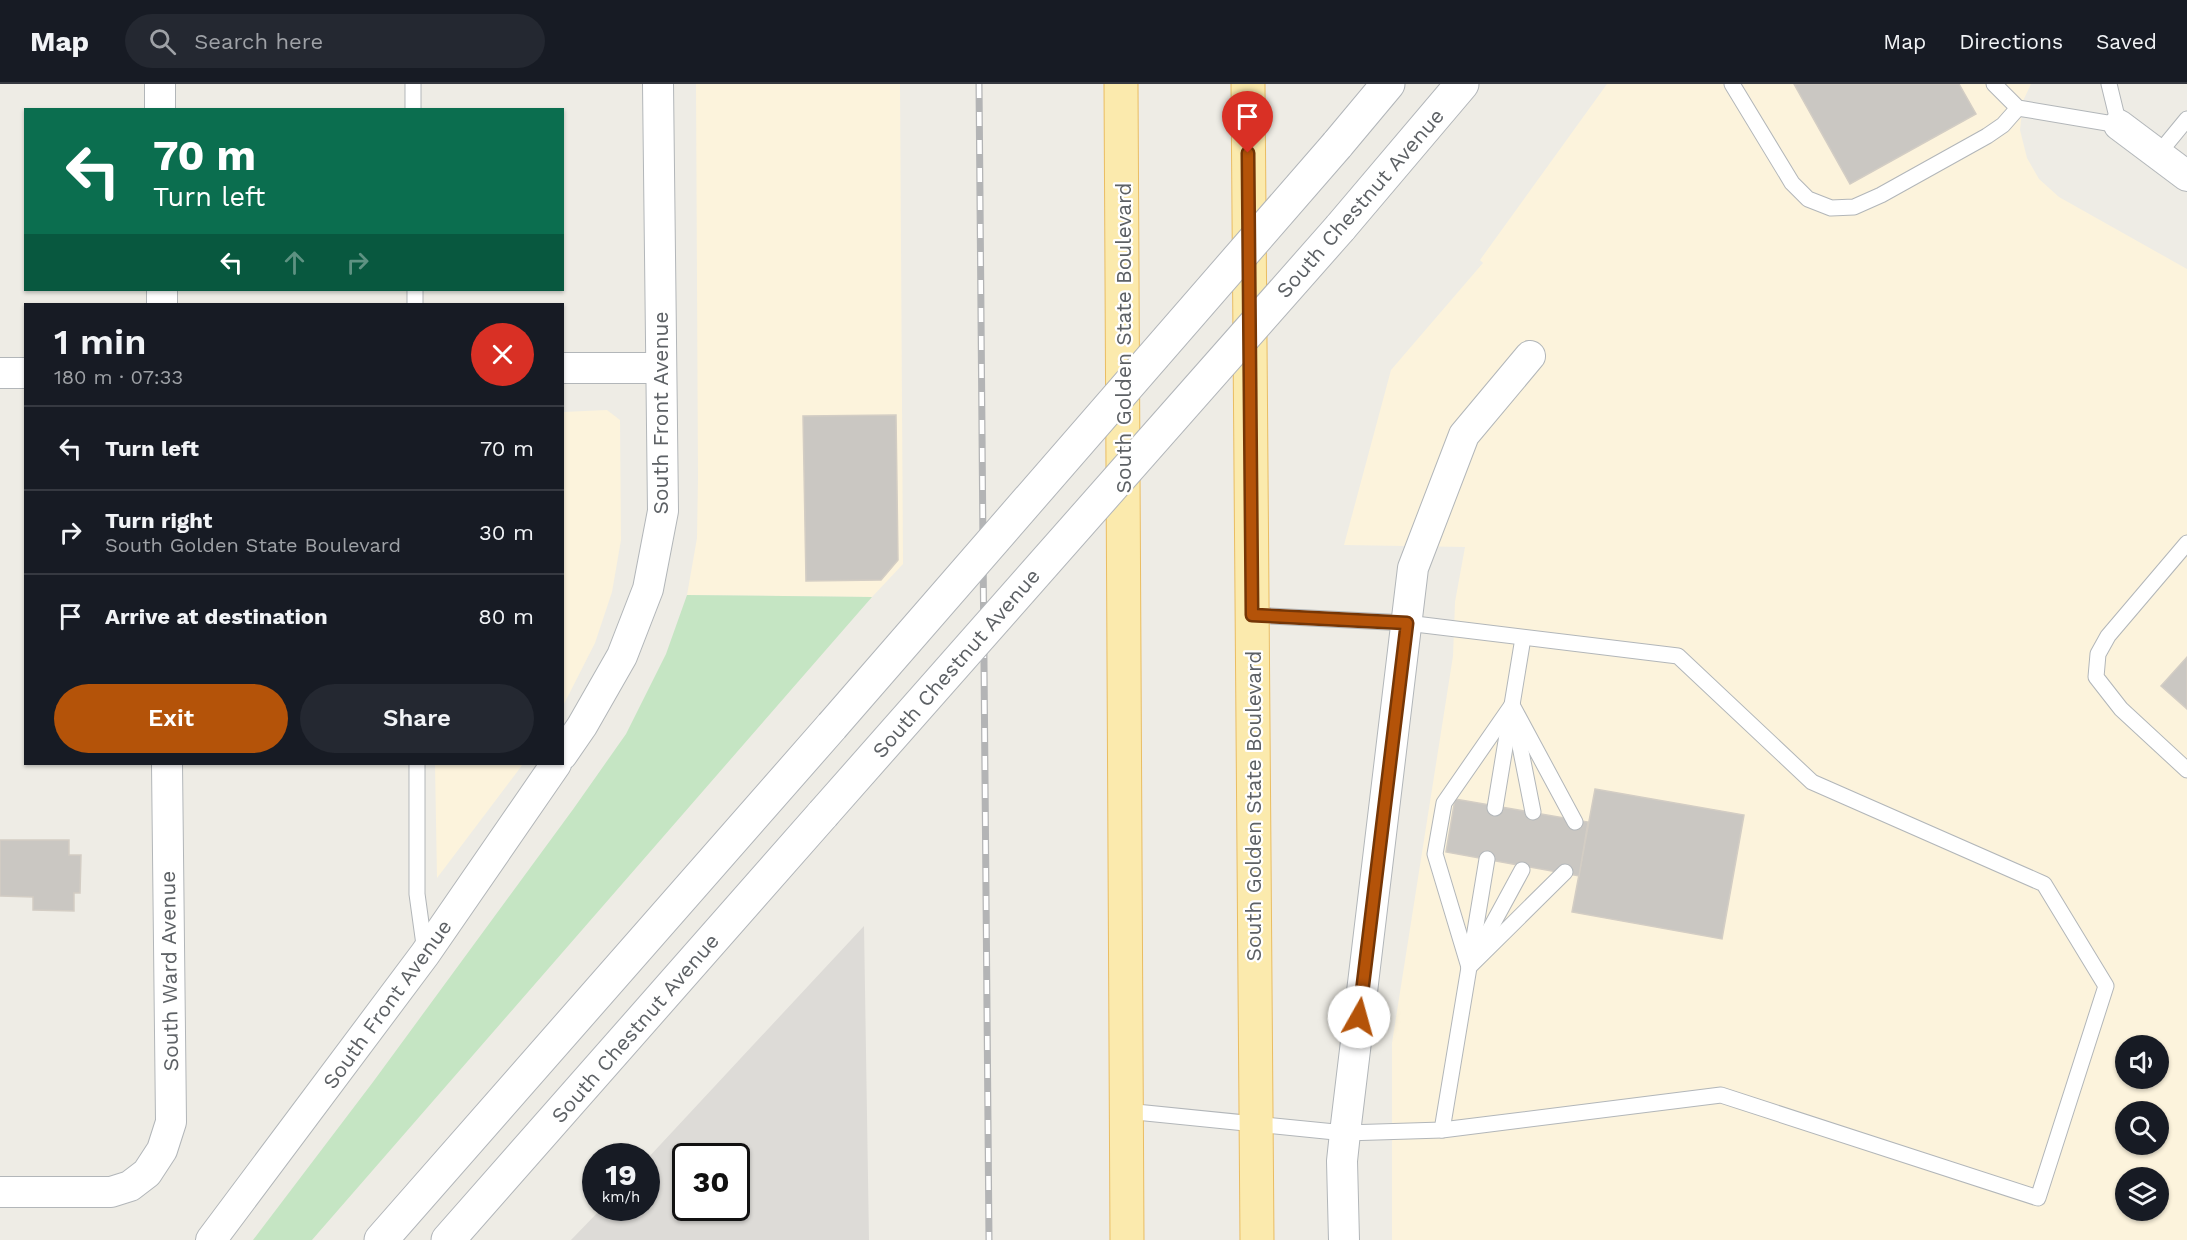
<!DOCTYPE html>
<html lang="en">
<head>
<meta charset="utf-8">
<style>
  :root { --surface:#171b24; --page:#242831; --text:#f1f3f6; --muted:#9ea1a6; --line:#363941; --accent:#b45309 }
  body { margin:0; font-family:"Work Sans",sans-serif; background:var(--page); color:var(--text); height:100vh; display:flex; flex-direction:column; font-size:22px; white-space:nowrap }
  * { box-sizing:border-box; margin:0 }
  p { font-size:20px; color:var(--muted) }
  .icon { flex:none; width:33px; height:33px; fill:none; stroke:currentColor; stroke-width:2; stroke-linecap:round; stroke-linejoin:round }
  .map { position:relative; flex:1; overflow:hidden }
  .side { position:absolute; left:24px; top:219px; width:540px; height:462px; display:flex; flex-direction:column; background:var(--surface); border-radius:0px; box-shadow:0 2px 4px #0004 }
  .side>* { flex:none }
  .hud { position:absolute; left:24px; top:24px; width:540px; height:183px; border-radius:0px; box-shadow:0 2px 4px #0004; background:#0b6e4f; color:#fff; overflow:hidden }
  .tools { position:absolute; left:2115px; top:951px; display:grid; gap:12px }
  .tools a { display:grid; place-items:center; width:54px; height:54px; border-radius:50%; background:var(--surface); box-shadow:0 2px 4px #0004; font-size:30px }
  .speed { position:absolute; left:582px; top:1059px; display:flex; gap:12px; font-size:30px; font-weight:700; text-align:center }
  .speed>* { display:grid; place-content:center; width:78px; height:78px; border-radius:50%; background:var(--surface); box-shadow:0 2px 4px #0004; line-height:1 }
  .speed small { font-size:15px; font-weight:400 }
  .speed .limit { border:3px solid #111; border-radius:9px; background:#fff; color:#111 }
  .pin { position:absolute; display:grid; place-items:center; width:51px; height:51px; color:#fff; margin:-62px -26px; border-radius:50% 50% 50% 0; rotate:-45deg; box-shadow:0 0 6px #0007 }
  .pin .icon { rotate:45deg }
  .me { position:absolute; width:66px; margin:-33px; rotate:7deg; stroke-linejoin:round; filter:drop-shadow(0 0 4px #0008) }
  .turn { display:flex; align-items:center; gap:21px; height:126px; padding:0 30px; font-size:27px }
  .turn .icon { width:78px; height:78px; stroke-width:2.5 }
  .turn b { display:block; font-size:42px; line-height:51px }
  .lanes { display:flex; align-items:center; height:57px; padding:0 30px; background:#0003; justify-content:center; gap:30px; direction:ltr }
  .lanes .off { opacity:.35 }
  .round { display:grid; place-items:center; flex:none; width:63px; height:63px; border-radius:32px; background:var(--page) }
  .summary { display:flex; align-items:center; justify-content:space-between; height:102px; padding:0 30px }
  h1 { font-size:36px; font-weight:600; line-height:45px }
  .button { display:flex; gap:12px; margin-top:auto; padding:12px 30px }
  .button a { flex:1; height:69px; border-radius:36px; background:var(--accent); color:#fff; font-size:24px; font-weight:600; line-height:69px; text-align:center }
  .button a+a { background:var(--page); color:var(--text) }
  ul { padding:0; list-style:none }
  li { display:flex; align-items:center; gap:18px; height:84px; padding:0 30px; border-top:2px solid var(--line) }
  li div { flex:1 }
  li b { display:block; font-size:22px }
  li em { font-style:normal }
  header { display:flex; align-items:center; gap:36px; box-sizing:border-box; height:84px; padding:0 30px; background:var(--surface); border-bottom:2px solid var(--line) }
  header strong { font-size:28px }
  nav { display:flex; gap:33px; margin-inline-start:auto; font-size:21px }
  .search { width:420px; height:54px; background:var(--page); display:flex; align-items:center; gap:15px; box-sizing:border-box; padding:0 21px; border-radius:33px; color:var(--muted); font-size:22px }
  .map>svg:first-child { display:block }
  .commercial { fill:#fcf3dc; fill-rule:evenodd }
  .industrial { fill:#dddbd7; fill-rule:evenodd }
  .green { fill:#c5e5c3 }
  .building { fill:#cac7c2; stroke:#d3cdc4; stroke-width:1.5 }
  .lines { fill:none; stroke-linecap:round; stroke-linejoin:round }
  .service-casing { stroke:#b2b6b9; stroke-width:17 }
  .minor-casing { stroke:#b2b6b9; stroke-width:32 }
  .secondary-casing { stroke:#b1b5b9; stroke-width:35 }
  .primary-casing { stroke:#eabd62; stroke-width:35 }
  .service { stroke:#fff; stroke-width:15 }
  .minor { stroke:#fff; stroke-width:30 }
  .secondary { stroke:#fff; stroke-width:33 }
  .primary { stroke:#fbeaad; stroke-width:33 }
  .rail-casing { stroke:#b3b4b5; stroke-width:7 }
  .rail { stroke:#fff; stroke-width:4.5; stroke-dasharray:14; stroke-linecap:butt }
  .secondary-bridge-casing { stroke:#b1b5b9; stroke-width:35; stroke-linecap:butt }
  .secondary-bridge { stroke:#fff; stroke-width:33 }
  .route-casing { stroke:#753606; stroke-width:15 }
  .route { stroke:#b45309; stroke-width:10 }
  .labels { text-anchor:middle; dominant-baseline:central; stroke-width:4.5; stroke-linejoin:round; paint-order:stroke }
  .street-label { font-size:21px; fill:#5d6165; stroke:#fff }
</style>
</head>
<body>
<header>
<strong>Map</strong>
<div class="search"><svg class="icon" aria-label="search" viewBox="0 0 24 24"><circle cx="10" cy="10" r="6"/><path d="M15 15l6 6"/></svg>Search here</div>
<nav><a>Map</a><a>Directions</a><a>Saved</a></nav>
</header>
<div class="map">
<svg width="2187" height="1156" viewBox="0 0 2187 1156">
  <rect width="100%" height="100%" fill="#eeece5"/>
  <g class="commercial">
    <path d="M 696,0 L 900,0 L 903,480 L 872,513 L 687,511 L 697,454 L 698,394 Z"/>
    <path d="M 1607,0 L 2031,0 L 2023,17 L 2020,46 L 2027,74 L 2039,95 L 2059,113 L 2187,185 L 2187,1156 L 1392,1156 L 1392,959 L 1453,572 L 1455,518 L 1465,463 L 1344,461 L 1391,286 L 1483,179 L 1480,176 ZM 2126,962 L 2158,962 L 2158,994 L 2126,994 ZM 2126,1028 L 2158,1028 L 2158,1060 L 2126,1060 ZM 2126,1094 L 2158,1094 L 2158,1126 L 2126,1126 Z"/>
    <path d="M 607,326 L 620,336 L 621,456 L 612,508 L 595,559 L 563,622 L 563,328 Z"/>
    <path d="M 435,680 L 523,680 L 437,794 Z"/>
  </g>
  <path class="industrial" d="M 864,842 L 869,1156 L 571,1156 L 602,1124 L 646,1124 L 647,1075 ZM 686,1072 L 736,1072 L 736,1124 L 686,1124 Z"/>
  <path class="green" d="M 687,511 L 872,513 L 312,1156 L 253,1156 L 373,998 L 574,724 L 626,650 L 666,570 Z"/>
  <g class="building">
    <path d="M 1794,0 L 1959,0 L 1976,30 L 1850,100 Z"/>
    <path d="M 896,331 L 898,476 L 881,496 L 806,497 L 803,332 Z"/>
    <path d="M 2187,573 L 2187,625 L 2161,602 Z"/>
    <path d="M 1595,705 L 1744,731 L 1722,855 L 1572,828 Z"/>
    <path d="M 1455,715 L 1588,738 L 1579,792 L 1446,768 Z"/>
    <path d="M 0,756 L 69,756 L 69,771 L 81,771 L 80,809 L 74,809 L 74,827 L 33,826 L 33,813 L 0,812 Z"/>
  </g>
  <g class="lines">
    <defs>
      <g id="service">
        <path d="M 413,0 L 413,26"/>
        <path d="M 1732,0 L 1792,99 L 1808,115 L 1831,124 L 1854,123 L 1881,111 L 1987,52 L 2003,41 L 2018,24"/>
        <path d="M 1994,0 L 2018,24 L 2119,41 L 2109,0"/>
        <path d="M 2159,69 L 2187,35"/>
        <path d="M 415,206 L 415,220"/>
        <path d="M 2187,459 L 2108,552 L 2098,570 L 2096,593 L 2121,625 L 2187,686"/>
        <path d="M 1512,621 L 1575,738"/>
        <path d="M 1515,637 L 1533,728"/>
        <path d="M 417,680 L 417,810 L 425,868"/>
        <path d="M 1495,724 L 1523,554"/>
        <path d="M 1478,867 L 1522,786"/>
        <path d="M 1469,883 L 1435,770 L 1444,719 L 1512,621"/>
        <path d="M 1469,883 L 1565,788"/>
        <path d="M 1126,1027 L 1345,1049 L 1442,1046 L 1721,1011 L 2038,1114 L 2106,902 L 2044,800 L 1812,698 L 1678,572 L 1407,539 L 1252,531"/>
        <path d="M 1442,1046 L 1487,775"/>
      </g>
      <g id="minor">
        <path d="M 160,0 L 160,26"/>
        <path d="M 2119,41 L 2187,92"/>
        <path d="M 162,206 L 162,220"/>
        <path d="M 562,284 L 660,284"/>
        <path d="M 0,289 L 26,289"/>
        <path d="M 562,671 L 582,642 L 622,572 L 648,505 L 663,427 L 658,0"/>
        <path d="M 0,1108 L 111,1108 L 130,1102 L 147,1089 L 162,1066 L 171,1038 L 167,680"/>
        <path d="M 211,1156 L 425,870 L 556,680"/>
        <path d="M 1344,1156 L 1342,1077 L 1345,1049 L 1413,484 L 1464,351 L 1530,272"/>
      </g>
      <g id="secondary">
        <path d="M 1337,61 L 1388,0"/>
        <path d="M 1340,144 L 1462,0"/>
        <path d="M 381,1156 L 832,642"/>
        <path d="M 448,1156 L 823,730"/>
      </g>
      <g id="primary">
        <path d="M 1121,0 L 1127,1156"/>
        <path d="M 1248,0 L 1257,1156"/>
      </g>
    </defs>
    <use href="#service" class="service-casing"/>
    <use href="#minor" class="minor-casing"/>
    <use href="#secondary" class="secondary-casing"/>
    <use href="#primary" class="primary-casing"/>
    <use href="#service" class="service"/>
    <use href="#minor" class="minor"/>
    <use href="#secondary" class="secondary"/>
    <use href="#primary" class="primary"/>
    <defs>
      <path id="rail" d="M 979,0 L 989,1156"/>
    </defs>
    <use href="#rail" class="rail-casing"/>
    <use href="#rail" class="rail"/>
    <defs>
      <g id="secondary-bridge">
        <path d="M 832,642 L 1337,61"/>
        <path d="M 823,730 L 1340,144"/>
      </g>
    </defs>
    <use href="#secondary-bridge" class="secondary-bridge-casing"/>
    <use href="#secondary-bridge" class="secondary-bridge"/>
  </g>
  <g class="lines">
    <defs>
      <path id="route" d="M 1248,69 L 1252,531 L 1407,539 L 1359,933"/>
    </defs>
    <use href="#route" class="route-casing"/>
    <use href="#route" class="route"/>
  </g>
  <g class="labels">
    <g class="street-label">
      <text transform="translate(1360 119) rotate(-49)">South Chestnut Avenue</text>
      <text transform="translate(1123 254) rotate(-90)">South Golden State Boulevard</text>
      <text transform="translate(660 329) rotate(-90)">South Front Avenue</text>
      <text transform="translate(956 579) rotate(-49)">South Chestnut Avenue</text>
      <text transform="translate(1253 722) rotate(-90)">South Golden State Boulevard</text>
      <text transform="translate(169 887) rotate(-91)">South Ward Avenue</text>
      <text transform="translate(387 920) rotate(-54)">South Front Avenue</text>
      <text transform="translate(635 944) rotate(-49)">South Chestnut Avenue</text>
    </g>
  </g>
</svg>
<div class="tools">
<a><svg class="icon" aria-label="sound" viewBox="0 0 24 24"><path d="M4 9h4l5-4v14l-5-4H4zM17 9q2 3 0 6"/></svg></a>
<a><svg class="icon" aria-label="search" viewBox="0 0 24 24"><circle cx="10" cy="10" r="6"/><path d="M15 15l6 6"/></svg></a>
<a><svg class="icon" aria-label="layers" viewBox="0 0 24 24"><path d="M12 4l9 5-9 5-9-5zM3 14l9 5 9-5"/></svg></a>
</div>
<div class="speed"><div>19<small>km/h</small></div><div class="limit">30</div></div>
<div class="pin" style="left:1248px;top:69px;background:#d93025"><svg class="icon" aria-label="arrive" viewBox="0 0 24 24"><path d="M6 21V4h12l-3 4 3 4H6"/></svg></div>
<svg class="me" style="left:1359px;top:933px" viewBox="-20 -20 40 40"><circle r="19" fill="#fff"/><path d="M0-13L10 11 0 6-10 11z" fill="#b45309"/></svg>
<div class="hud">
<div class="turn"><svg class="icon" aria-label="left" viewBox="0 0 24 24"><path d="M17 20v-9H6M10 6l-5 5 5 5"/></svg><div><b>70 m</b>Turn left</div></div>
<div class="lanes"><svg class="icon" aria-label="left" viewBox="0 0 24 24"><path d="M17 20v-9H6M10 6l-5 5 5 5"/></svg><svg class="icon off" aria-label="ahead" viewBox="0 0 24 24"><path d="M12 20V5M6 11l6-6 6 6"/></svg><svg class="icon off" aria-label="right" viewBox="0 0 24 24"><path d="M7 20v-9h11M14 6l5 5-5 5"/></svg></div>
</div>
<section class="side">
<div class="summary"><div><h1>1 min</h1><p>180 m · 07:33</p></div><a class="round" style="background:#d93025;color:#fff"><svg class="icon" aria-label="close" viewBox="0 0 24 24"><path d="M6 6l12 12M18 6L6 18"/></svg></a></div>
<ul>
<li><svg class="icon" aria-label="left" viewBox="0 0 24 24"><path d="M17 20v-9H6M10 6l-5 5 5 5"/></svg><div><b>Turn left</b></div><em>70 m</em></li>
<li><svg class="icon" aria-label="right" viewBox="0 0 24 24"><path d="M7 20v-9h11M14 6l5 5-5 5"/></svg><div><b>Turn right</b><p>South Golden State Boulevard</p></div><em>30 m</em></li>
<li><svg class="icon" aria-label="arrive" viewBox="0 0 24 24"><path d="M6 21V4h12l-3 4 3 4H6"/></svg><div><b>Arrive at destination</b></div><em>80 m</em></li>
</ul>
<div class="button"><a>Exit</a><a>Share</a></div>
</section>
</div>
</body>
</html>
